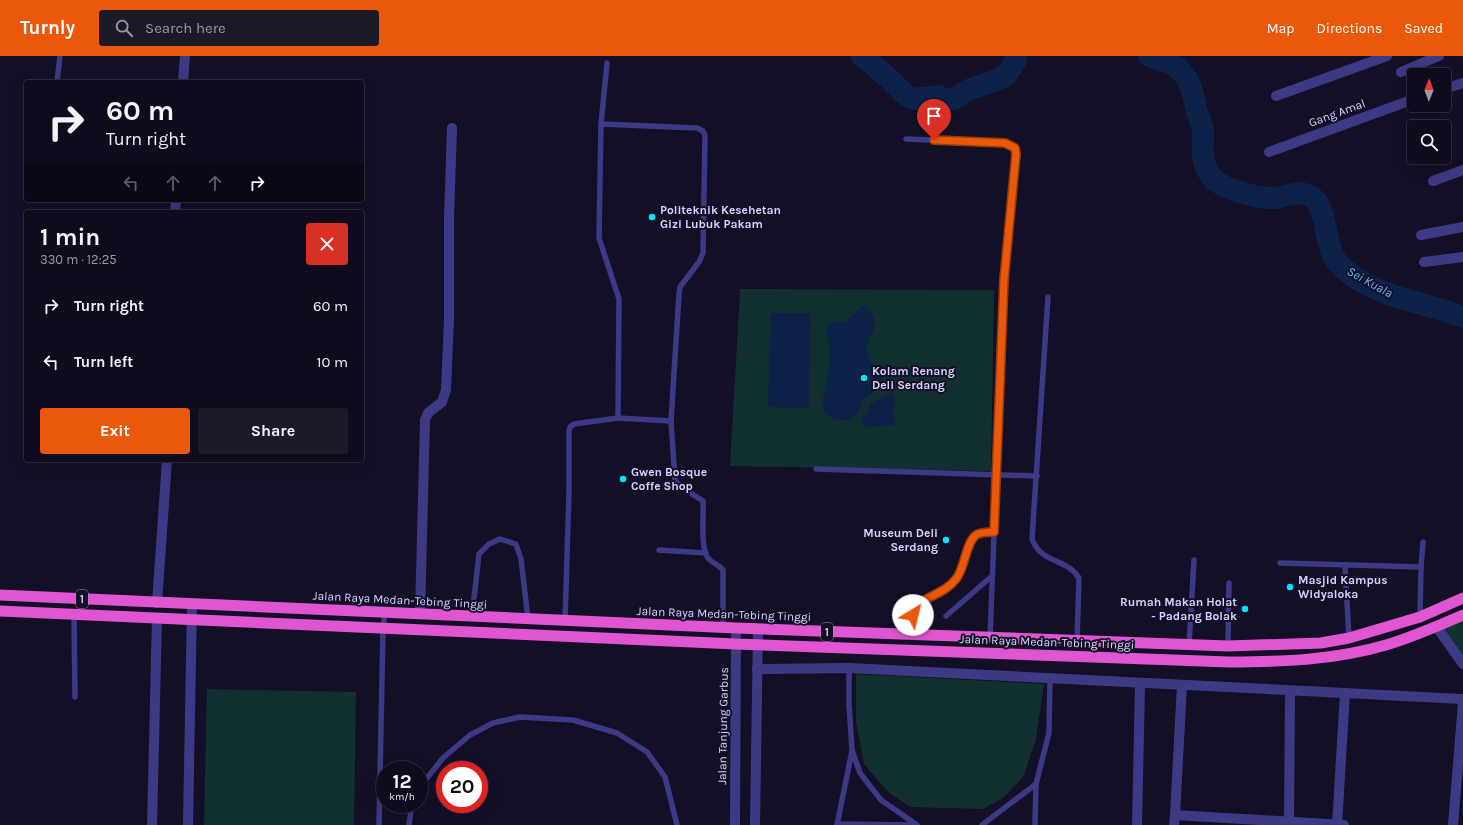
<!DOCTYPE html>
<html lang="en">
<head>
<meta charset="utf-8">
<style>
  :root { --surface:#0e0b1c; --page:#1c1929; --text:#f1f3f6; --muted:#9b9ba3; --line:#2e2b3b; --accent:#ea580c }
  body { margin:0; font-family:Karla,sans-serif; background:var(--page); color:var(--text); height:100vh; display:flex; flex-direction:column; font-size:15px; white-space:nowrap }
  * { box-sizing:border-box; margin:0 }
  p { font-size:13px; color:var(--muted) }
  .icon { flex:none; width:22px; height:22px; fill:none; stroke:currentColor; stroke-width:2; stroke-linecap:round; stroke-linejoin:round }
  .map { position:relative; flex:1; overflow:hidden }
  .side { position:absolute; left:24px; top:154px; width:340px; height:252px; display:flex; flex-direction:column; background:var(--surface); border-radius:4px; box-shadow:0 4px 16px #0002,0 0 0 1px var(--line) }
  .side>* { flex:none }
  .top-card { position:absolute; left:24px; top:24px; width:340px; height:122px; border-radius:4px; box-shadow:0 4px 16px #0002,0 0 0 1px var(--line); background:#0e0b1c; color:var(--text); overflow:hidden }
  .needle { width:26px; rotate:1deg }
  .tools { position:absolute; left:1407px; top:12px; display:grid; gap:8px }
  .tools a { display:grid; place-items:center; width:44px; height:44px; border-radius:4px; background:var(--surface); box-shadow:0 4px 16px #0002,0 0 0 1px var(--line); font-size:20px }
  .speed { position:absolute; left:376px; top:705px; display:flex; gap:8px; font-size:20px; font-weight:700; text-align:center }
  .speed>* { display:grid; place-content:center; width:52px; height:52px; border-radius:50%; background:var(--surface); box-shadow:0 4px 16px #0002,0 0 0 1px var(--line); line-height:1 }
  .speed small { font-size:10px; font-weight:400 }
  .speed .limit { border:6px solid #d22; background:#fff; color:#111 }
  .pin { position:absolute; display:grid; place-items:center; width:34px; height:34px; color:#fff; margin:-41px -17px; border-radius:50% 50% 50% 0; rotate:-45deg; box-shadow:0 0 4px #0007 }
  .pin .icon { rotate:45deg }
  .me { position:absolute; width:44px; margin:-22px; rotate:36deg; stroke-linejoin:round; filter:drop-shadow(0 0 3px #0008) }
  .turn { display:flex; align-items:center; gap:14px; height:84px; padding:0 16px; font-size:18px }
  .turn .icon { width:52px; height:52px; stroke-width:2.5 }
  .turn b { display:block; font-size:28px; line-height:34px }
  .lanes { display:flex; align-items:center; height:38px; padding:0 16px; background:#0003; justify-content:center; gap:20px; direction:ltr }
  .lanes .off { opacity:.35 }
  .round { display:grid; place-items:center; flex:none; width:42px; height:42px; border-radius:4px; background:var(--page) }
  .headline { display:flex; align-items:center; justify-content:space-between; height:68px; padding:0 16px }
  h1 { font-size:24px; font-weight:700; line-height:30px }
  .primary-button { display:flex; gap:8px; margin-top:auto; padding:8px 16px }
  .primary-button a { flex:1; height:46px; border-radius:4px; background:var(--accent); color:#fff; font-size:16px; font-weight:700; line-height:46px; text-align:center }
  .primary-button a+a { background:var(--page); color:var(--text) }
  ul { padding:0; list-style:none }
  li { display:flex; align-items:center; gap:12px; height:56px; padding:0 16px }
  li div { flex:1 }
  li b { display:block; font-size:15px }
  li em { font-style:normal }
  header { display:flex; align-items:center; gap:24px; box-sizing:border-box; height:56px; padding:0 20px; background:var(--accent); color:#fff }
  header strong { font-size:19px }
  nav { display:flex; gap:22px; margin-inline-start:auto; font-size:14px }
  .search { width:280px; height:36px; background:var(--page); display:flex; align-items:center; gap:10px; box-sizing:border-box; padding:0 14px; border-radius:4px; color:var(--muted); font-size:15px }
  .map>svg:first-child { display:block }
  .green { fill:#12302f }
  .water { fill:#0c2248 }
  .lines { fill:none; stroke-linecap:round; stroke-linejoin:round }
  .river { stroke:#0c2248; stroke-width:22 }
  .service { stroke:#3d3a85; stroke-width:5.5 }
  .minor { stroke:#3d3a85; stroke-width:10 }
  .tertiary { stroke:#3d3a85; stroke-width:10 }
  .trunk { stroke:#e055d1; stroke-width:11 }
  .route-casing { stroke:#983908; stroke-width:10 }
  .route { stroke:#ea580c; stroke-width:7 }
  .poi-dot { fill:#00e5ff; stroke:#130f26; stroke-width:1.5 }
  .labels { text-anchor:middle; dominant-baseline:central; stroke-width:4; stroke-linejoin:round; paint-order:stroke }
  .shield { fill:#130f26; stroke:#9e99be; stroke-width:1 }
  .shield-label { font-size:11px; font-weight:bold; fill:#d9d4ff }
  .street-label { font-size:12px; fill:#d9d4ff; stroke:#130f26 }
  .poi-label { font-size:12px; font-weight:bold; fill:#d9d4ff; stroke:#130f26; text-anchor:start }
  .water-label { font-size:13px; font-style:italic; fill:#62b6ff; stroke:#130f26 }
</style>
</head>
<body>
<header>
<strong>Turnly</strong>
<div class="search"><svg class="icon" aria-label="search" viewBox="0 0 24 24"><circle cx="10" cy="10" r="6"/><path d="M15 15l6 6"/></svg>Search here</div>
<nav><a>Map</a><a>Directions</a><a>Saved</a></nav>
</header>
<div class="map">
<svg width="1463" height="769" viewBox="0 0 1463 769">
  <rect width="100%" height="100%" fill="#130f26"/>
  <g class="green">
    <path d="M 740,233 L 994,234 L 991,415 L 730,410 Z"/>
    <path d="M 1463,562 L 1463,601 L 1442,572 Z"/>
    <path d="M 856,618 L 1044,628 L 1036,683 L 1023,721 L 1003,742 L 983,753 L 910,751 L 887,735 L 864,708 L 856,666 Z"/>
    <path d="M 207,633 L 356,636 L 354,769 L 204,769 Z"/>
  </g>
  <g class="water">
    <path d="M 862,250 L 869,252 C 883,277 866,275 867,296 C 868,307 879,317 883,327 C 878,336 870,337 863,344 C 860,348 860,354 857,358 C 848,369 826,365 823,351 C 821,342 826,335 827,327 C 829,317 830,304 829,293 C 829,286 826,280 826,272 L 830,266 L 846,266 Z"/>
    <path d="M 771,257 L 810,257 L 809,352 L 768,351 Z"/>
    <path d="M 893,338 L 895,344 L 893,358 L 895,368 C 887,372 880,368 870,372 L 863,369 L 861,364 L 867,357 L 870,348 L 888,339 Z"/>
  </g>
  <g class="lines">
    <g class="river">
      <path d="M 862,0 L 884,18 L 908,41 L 915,43 L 939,40 L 946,44 L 954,43 L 968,34 L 999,23 L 1006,19 L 1015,6 L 1016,0"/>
      <path d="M 1149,0 C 1158,4 1171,5 1179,13 C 1192,25 1193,40 1197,56 C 1199,62 1202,68 1203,74 C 1204,92 1199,103 1211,120 C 1220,133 1259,143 1275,142 C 1286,141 1296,134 1308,139 C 1329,147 1323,189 1337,206 C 1368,241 1422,245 1463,261"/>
    </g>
    <g class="service">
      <path d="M 607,7 L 601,68 L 697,72 L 703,75 L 705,79 L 703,197 L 699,206 L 680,231 L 679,238 L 671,365 L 675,424 L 680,430 L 703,445 C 704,459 700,492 708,502 C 712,507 719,509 723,514 L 723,571"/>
      <path d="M 57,26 L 60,0"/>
      <path d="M 601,68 L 599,182 L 619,243 L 618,362 L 671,365"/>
      <path d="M 906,83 L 1005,87 L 1015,92 L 1016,98 L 1004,224 L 990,582"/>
      <path d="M 1048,241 L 1032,483 C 1042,509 1066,501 1079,522 L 1077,585"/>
      <path d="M 816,413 L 1037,420"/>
      <path d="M 659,494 L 706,497"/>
      <path d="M 1280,507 L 1421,511 L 1423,486"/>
      <path d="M 1345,510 L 1349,582"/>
      <path d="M 74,558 L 75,641"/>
      <path d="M 472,560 L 479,498 L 489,488 L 500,483 L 516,488 L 521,503 L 528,563"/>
      <path d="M 946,560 L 992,520"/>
      <path d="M 1420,561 L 1421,511"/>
      <path d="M 565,565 L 569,436 L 569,375 L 570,371 L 574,368 L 618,362"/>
      <path d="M 909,579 L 917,549 C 930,539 944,537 956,524 C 965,512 965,486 976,479 C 980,476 989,476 994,476"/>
      <path d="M 1189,589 L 1194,504"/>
      <path d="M 1228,590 L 1229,527"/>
      <path d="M 849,612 L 849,648 L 852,694 L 860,717 L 881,744 L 917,769"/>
      <path d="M 419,732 L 443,702 L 470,679 L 493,667 L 520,661 L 573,664 L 617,677 L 647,696 L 665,721 L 677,769"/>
      <path d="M 837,768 L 914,769"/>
      <path d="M 379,769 L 383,573 L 385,557"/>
      <path d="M 409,769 L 412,748"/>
      <path d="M 837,769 L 852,695"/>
      <path d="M 982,769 L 1036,728 L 1049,677 L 1050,623"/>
      <path d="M 1035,769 L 1036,728"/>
    </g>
    <g class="minor">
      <path d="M 1401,16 L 1439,0"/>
      <path d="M 183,26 L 185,0"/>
      <path d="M 1444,33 L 1463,27"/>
      <path d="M 1276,40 L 1387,0"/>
      <path d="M 1269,96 L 1414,43"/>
      <path d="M 1433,125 L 1463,114"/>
      <path d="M 175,156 L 176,144"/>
      <path d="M 1421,179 L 1463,171"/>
      <path d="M 1424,206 L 1463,201"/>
      <path d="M 157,547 L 167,404"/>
      <path d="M 420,558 L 425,364 L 428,357 L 442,346 L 446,334 L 449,263 L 449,161 L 452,72"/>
      <path d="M 1436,570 L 1463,608"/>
      <path d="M 757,613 L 849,612 L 1463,643"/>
      <path d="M 1175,759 L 1182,629"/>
      <path d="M 1289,766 L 1290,635"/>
      <path d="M 152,769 L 157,562"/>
      <path d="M 188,769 L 192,548"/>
      <path d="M 1137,769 L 1140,627"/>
      <path d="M 1174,769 L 1175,759 L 1344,769"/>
      <path d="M 1337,769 L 1345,637"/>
      <path d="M 1453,769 L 1463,647"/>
    </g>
    <g class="tertiary">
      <path d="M 735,769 L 736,572"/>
      <path d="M 755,769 L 758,573"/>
    </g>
    <g class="trunk">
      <path d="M 0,539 L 736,572 L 1228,590 L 1321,587 L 1349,582 L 1420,561 L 1463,542"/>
      <path d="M 0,555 L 736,588 L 1229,606 C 1282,606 1335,604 1386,589 C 1413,581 1438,570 1463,559"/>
    </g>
  </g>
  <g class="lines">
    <defs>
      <path id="route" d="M 913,559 L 917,549 C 930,539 945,537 956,523 C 965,512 966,486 976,479 C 980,476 989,476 994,476 L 1004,224 L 1016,98 L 1015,92 L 1005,87 L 934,84"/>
    </defs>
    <use href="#route" class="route-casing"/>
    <use href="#route" class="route"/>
  </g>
  <g class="poi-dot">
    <circle cx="652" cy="161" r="4"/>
    <circle cx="864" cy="322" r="4"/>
    <circle cx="623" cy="423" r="4"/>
    <circle cx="946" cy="484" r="4"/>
    <circle cx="1290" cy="531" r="4"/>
    <circle cx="1245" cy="553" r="4"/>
  </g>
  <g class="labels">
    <g class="shield">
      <rect x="76" y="534" width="12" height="18" rx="3"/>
      <rect x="821" y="567" width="12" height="18" rx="3"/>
    </g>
    <g class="shield-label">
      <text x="82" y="543">1</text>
      <text x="827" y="576">1</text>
    </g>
    <g class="street-label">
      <text transform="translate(1337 57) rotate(-20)">Gang Amal</text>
      <text transform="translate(400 544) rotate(3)">Jalan Raya Medan-Tebing Tinggi</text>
      <text transform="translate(724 558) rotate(2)">Jalan Raya Medan-Tebing Tinggi</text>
      <text transform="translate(1047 586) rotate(2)">Jalan Raya Medan-Tebing Tinggi</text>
      <text transform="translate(723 670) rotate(-89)">Jalan Tanjung Garbus</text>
    </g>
    <g class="poi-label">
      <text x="660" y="154">Politeknik Kesehetan<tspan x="660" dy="14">Gizi Lubuk Pakam</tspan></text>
      <text x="872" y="315">Kolam Renang<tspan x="872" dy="14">Deli Serdang</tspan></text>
      <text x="631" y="416">Gwen Bosque<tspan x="631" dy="14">Coffe Shop</tspan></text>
      <text x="938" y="477" text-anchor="end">Museum Deli<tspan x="938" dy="14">Serdang</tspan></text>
      <text x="1298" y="524">Masjid Kampus<tspan x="1298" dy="14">Widyaloka</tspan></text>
      <text x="1237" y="546" text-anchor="end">Rumah Makan Holat<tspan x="1237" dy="14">- Padang Bolak</tspan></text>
    </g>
    <g class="water-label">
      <text transform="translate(1370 226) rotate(29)">Sei Kuala</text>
    </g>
  </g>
</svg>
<div class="tools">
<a><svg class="needle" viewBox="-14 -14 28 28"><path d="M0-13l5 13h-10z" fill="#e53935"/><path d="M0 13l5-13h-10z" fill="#9b9ba3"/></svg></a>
<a><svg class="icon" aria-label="search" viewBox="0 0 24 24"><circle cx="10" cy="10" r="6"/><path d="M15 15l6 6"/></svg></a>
</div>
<div class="speed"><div>12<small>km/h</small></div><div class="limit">20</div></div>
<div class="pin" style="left:934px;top:84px;background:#d93025"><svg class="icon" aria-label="arrive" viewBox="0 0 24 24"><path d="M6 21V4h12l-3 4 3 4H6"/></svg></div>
<svg class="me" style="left:913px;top:559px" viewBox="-20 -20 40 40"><circle r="19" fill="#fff"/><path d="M0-13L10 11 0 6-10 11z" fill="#ea580c"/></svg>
<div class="top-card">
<div class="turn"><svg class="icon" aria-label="right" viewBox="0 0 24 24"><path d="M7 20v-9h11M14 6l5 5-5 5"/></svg><div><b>60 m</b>Turn right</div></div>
<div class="lanes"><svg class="icon off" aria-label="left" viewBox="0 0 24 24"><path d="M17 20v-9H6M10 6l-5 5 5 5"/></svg><svg class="icon off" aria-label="ahead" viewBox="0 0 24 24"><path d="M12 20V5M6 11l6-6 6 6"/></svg><svg class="icon off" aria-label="ahead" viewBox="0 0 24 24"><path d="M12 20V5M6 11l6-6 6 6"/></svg><svg class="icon" aria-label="right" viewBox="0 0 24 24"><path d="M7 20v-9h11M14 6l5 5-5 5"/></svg></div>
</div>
<section class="side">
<div class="headline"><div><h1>1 min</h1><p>330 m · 12:25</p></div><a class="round" style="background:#d93025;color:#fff"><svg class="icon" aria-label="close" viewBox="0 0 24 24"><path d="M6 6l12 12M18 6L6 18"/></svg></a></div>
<ul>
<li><svg class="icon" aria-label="right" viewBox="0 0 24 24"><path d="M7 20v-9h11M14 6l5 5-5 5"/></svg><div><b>Turn right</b></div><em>60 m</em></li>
<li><svg class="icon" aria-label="left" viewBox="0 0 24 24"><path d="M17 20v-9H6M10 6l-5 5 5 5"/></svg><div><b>Turn left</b></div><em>10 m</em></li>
</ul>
<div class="primary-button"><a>Exit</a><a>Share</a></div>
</section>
</div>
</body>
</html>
